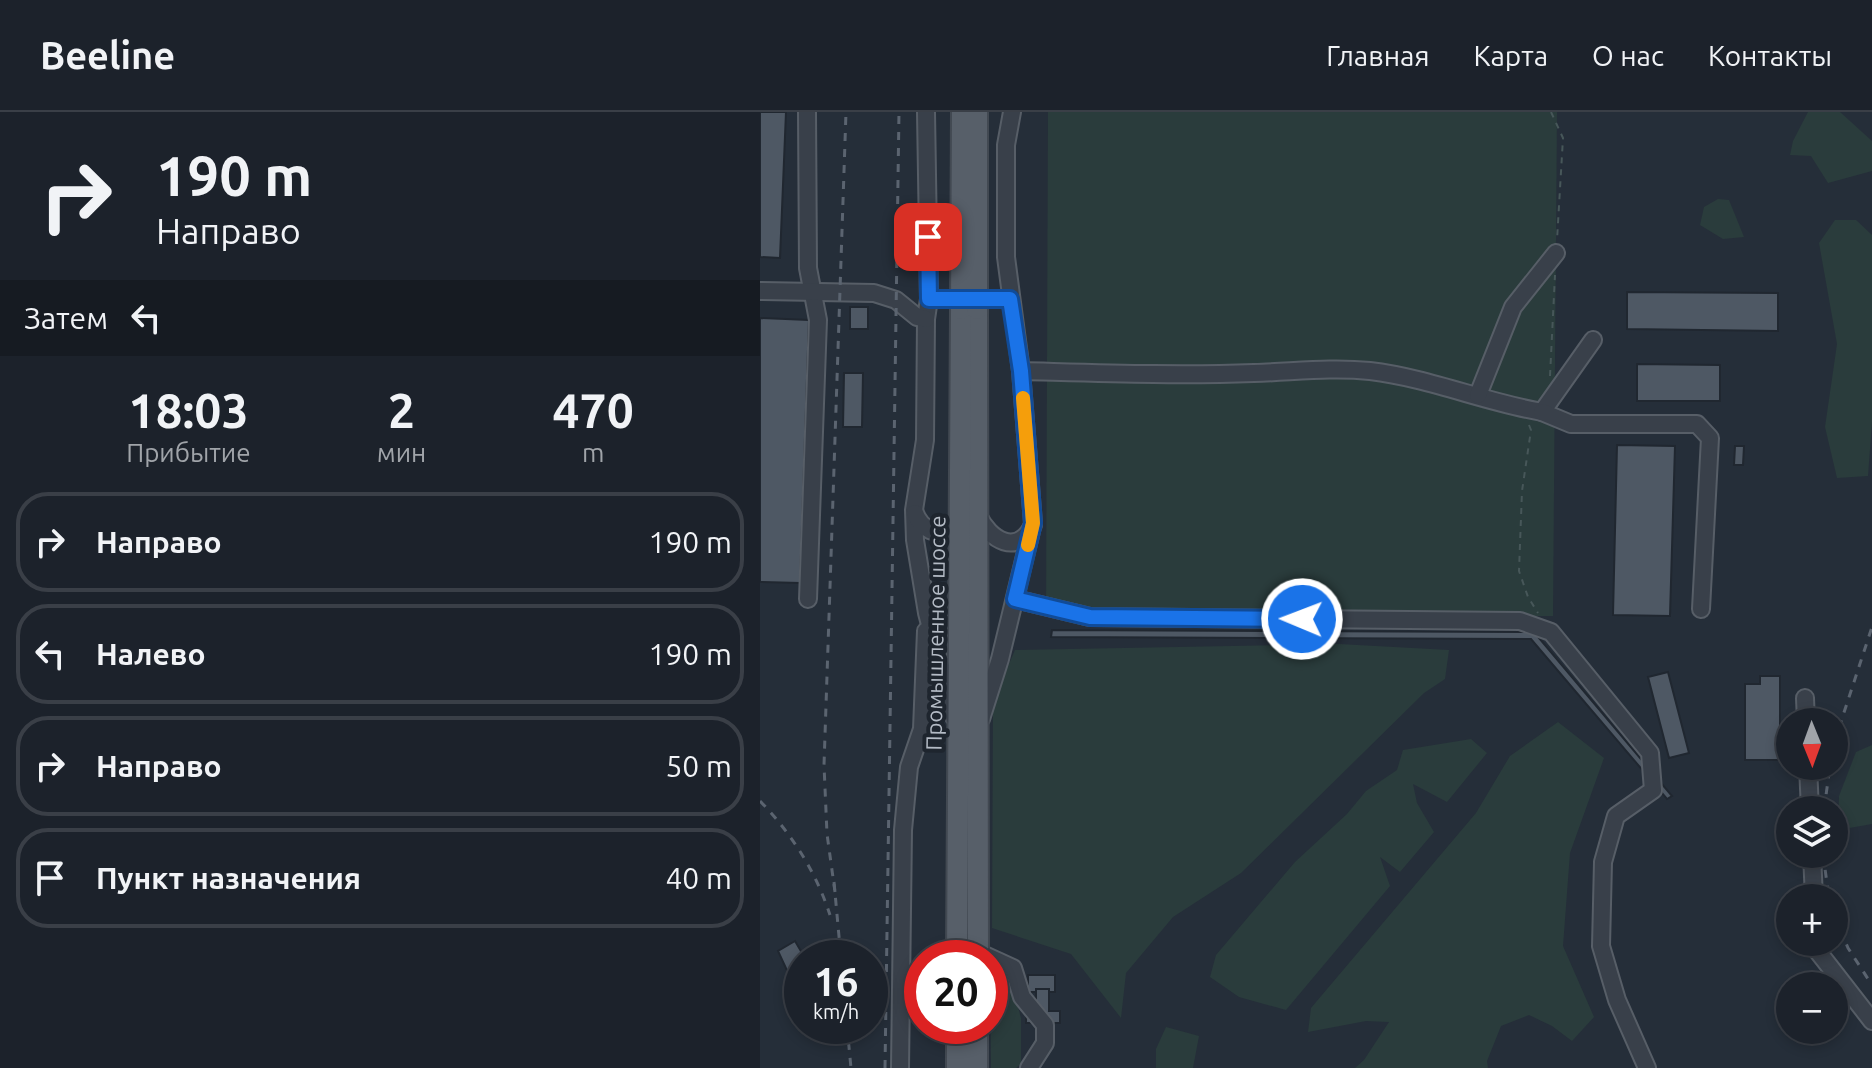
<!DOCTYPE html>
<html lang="ru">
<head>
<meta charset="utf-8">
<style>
  :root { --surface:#1c222b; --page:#252a33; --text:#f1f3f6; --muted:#a0a4a9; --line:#3a3f47 }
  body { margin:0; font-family:Ubuntu,sans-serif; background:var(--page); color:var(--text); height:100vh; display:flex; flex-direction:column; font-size:30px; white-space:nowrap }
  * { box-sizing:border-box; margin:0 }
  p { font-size:26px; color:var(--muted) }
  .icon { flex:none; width:44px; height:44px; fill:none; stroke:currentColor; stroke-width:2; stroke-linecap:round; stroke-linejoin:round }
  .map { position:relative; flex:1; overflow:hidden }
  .panel { display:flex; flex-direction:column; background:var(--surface); width:760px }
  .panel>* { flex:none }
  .top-card { background:#1c222b; color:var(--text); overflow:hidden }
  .needle { width:52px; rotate:179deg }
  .buttons { position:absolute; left:1016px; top:596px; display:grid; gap:16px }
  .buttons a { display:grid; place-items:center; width:72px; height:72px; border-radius:50%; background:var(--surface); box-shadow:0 4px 12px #0003,0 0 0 2px var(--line); font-size:40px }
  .speed { position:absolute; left:24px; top:828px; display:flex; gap:16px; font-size:40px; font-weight:700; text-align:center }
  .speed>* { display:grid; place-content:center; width:104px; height:104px; border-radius:50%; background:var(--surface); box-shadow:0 4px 12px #0003,0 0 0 2px var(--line); line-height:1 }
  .speed small { font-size:20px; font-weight:400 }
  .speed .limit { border:12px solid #d22; background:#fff; color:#111 }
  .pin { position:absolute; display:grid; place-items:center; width:68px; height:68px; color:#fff; margin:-34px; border-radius:16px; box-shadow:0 4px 12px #0006 }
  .me { position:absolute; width:88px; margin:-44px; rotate:271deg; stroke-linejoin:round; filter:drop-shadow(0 0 6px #0008) }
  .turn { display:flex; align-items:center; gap:28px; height:168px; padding:0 24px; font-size:36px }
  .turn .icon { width:104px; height:104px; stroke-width:2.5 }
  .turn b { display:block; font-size:56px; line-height:68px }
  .then { display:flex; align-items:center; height:76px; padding:0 24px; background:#0003; gap:16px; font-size:30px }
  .eta { display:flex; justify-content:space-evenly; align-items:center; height:136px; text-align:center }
  .eta b { font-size:48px; font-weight:600; line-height:56px }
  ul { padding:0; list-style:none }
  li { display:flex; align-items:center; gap:24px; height:100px; margin:0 16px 12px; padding:0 8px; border:4px solid var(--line); border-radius:32px }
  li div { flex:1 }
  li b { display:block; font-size:30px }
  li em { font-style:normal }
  header { display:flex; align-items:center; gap:48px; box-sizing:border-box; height:112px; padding:0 40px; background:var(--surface); border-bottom:2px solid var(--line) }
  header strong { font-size:38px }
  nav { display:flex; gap:44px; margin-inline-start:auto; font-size:28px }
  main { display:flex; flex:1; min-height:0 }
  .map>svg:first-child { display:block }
  .green { fill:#2a3c3c }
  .building { fill:#4e5864; stroke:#202730; stroke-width:2 }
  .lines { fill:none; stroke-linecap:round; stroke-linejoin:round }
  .minor-casing { stroke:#575e67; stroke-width:20 }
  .major-casing { stroke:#424952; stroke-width:24 }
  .path { stroke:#475759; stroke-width:2; stroke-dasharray:6 6; stroke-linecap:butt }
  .minor { stroke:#39404a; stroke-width:16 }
  .major { stroke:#575f69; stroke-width:20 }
  .rail { stroke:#5b6470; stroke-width:3; stroke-dasharray:8 8; stroke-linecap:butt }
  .major-bridge-casing { stroke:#424952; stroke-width:24; stroke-linecap:butt }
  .major-bridge { stroke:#575f69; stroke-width:20 }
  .route-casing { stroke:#114b97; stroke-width:20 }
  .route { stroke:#1a73e8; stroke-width:14 }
  .slow { stroke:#f59e0b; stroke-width:14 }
  .labels { text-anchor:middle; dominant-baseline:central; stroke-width:8; stroke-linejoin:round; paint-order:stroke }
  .street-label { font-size:22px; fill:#b4bbc5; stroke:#1e252e }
</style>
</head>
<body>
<header>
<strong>Beeline</strong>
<nav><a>Главная</a><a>Карта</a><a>О нас</a><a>Контакты</a></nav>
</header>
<main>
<section class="panel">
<div class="top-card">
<div class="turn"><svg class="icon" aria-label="right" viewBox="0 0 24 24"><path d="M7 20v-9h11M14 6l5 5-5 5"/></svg><div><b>190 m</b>Направо</div></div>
<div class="then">Затем<svg class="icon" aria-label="left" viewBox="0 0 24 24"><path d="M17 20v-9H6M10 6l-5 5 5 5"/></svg></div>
</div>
<div class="eta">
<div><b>18:03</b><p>Прибытие</p></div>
<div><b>2</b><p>мин</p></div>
<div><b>470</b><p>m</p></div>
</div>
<ul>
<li><svg class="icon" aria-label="right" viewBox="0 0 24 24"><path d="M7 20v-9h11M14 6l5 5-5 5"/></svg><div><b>Направо</b></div><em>190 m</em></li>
<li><svg class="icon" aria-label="left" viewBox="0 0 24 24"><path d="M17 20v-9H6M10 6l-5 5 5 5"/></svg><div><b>Налево</b></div><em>190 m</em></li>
<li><svg class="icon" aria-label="right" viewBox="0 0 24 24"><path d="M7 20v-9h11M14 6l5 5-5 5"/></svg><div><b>Направо</b></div><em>50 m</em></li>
<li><svg class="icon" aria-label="arrive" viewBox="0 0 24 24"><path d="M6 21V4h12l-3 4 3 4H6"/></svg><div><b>Пункт назначения</b></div><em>40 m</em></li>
</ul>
</section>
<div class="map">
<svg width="1112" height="956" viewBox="0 0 1112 956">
  <rect width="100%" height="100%" fill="#252e39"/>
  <g class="green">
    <path d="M 288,0 L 797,0 L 793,504 L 286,505 Z"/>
    <path d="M 1048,0 L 1080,0 L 1112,29 L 1112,59 L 1068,71 L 1051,44 L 1030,43 L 1033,29 Z"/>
    <path d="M 958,87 L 969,88 L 984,125 L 963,127 L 940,113 L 944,95 Z"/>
    <path d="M 1075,108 L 1096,108 L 1112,123 L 1112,310 L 1108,364 L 1077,366 L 1065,315 L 1077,232 L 1059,131 Z"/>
    <path d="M 579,532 L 689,538 L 685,567 L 664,581 L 481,761 L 413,805 L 366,861 L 361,906 L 311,842 L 232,816 L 233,589 L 255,538 Z"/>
    <path d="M 798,610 L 844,646 L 810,741 L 803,834 L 834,905 L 812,929 L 792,914 L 769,903 L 741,914 L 727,949 L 728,956 L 595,956 L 604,948 L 629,910 L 606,909 L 548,920 L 551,896 L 716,701 L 750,644 Z"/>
    <path d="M 711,627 L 727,641 L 687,690 L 653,672 L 657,691 L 674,720 L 640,760 L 620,745 L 630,774 L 526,898 L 479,885 L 450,865 L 456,843 L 535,750 L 587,702 L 606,679 L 637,658 L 643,638 Z"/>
    <path d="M 1112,633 L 1112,712 L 1078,718 L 1079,684 L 1096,640 Z"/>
    <path d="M 230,852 L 249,861 L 261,906 L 261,952 L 256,956 L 231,956 Z"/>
    <path d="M 406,915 L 439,924 L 433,956 L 396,956 L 396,937 Z"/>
  </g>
  <g class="building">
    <path d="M 0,0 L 26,0 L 20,146 L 0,145 Z"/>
    <path d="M 867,180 L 1018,181 L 1018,219 L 867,217 Z"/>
    <rect x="90" y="195" width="18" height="22"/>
    <path d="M 0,206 L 49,208 L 40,471 L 0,470 Z"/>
    <path d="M 877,252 L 960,253 L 960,289 L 877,289 Z"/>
    <path d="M 84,261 L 103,261 L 102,315 L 83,315 Z"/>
    <path d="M 857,333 L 915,334 L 910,504 L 853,503 Z"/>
    <path d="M 975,334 L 984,334 L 983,353 L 974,353 Z"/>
    <path d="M 292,518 L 774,520 L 912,684 L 907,687 L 771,527 L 291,525 Z"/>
    <path d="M 908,560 L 929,641 L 909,646 L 888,565 Z"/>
    <path d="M 1000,564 L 1020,564 L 1020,648 L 985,648 L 985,572 L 1000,572 Z"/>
    <path d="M 35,829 L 45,846 L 42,846 L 42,891 L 18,839 Z"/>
    <rect x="268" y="863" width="27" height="17"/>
    <path d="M 276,877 L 289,877 L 289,899 L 300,899 L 300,911 L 266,911 L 266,899 L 276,899 Z"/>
  </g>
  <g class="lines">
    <defs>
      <g id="minor">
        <path d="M 47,0 L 48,156 L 58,208 L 48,487"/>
        <path d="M 166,0 L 169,187 L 166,207 L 165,328 L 154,398 L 155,428 L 167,501 L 194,605"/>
        <path d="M 0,179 L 114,181 L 136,188 L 157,205 L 166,207"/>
        <path d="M 169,187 L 250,187"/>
        <path d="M 261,259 C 338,261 416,264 494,261 C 533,260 570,255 610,259 C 669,266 724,290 782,300 L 833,228"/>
        <path d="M 718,283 L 753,195 L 796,141"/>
        <path d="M 782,300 L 811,312 L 937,312 L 950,326 L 941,497"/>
        <path d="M 155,401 C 160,415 178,428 193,416 C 196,413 198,408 201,405"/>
        <path d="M 218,403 C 229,428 258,445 273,413"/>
        <path d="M 255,487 L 330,505 L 760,509 L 791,520 L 890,641 L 893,678 L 856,704 L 843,750 L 841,834 L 857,888 L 887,956"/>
        <path d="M 1045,586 L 1046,610"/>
        <path d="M 221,607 L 240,547 L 273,411 L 261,259 L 246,145 L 246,33 L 252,0"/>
        <path d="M 1048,654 L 1050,698"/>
        <path d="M 1052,742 L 1054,786"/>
        <path d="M 1056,830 L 1056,837 L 1112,909"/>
        <path d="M 218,840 L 253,856 L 262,885 L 285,913 L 285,931 L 269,956"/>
        <path d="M 140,956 L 143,718 L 149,655 L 162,617 L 166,519"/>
      </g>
      <g id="major">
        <path d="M 217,197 L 218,846"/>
        <path d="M 197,846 L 201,197"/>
        <path d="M 197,956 L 197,914"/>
        <path d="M 217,956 L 217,914"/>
      </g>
    </defs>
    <use href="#minor" class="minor-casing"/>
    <use href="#major" class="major-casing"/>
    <g class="path">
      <path d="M 791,0 L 803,26 L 797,128"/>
      <path d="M 790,264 L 795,163"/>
      <path d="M 769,313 L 771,318 L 762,379 L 759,459 L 768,485 L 778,501"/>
    </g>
    <use href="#minor" class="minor"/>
    <use href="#major" class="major"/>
    <g class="rail">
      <path d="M 1074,631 L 1112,515"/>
      <path d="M 0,689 C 32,722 56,760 70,803"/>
      <path d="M 1064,698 L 1070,654"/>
      <path d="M 1063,742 L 1069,786"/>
      <path d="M 74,770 L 81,846"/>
      <path d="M 75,780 L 67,722 L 64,653 L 86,0"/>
      <path d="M 1074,803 L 1088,836 L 1112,873"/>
      <path d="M 87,914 L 91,956"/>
      <path d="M 125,956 L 139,0"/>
    </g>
    <defs>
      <g id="major-bridge">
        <path d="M 201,197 L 202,0"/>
        <path d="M 217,197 L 217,0"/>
      </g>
    </defs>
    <use href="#major-bridge" class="major-bridge-casing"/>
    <use href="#major-bridge" class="major-bridge"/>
  </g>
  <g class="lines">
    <defs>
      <path id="route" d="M 168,125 L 169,187 L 250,187 L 261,259 L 273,411 L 255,487 L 330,505 L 542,507"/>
    </defs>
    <use href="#route" class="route-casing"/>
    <use href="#route" class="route"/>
    <path class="slow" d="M 263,286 L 273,411 L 268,433"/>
  </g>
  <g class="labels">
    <g class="street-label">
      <text transform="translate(175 521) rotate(-89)">Промышленное шоссе</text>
    </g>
  </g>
</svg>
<div class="buttons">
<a><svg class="needle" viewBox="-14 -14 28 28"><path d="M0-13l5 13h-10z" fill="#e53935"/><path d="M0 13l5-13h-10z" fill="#a0a4a9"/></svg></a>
<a><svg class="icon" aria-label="layers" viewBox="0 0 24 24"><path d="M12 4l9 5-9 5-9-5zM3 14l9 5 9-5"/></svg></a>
<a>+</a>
<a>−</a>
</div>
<div class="speed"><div>16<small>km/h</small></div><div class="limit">20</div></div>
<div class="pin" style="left:168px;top:125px;background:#d93025"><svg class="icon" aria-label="arrive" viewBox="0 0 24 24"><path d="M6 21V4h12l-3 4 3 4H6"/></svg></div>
<svg class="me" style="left:542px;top:507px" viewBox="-20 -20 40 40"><circle r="17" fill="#1a73e8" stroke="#fff" stroke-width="3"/><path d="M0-11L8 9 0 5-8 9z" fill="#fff"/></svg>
</div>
</main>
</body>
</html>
